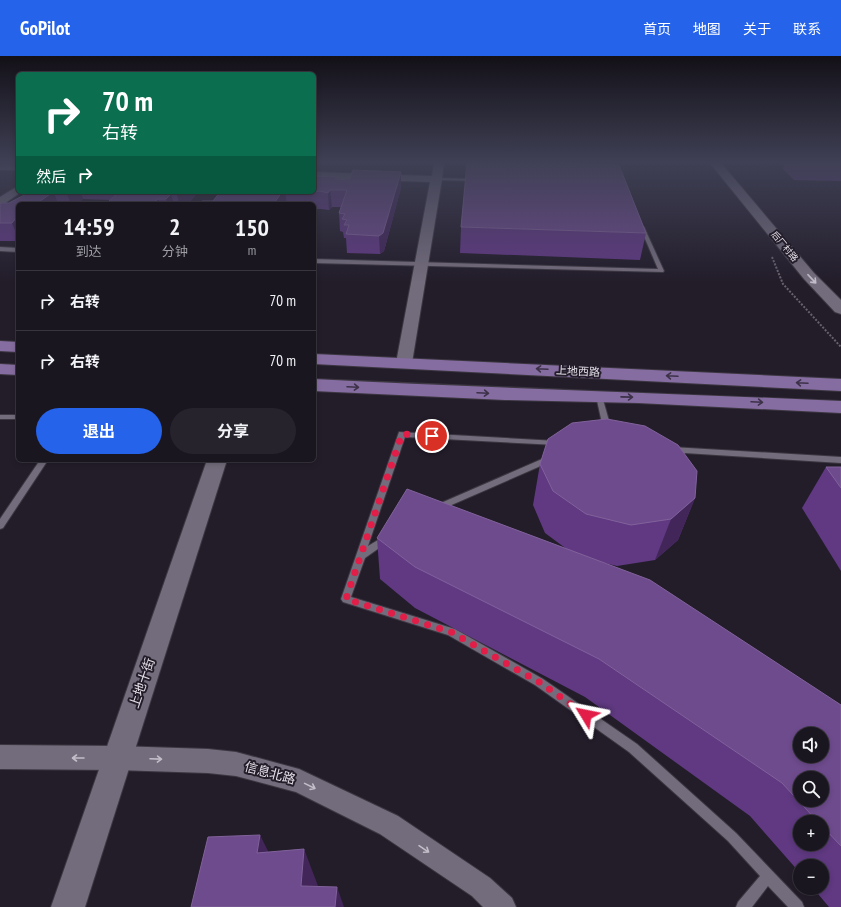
<!DOCTYPE html>
<html lang="zh">
<head>
<meta charset="utf-8">
<style>
  :root { --surface:#1a1620; --page:#27232d; --text:#f1f3f6; --muted:#9f9fa5; --line:#38353e; --accent:#2563eb }
  body { margin:0; font-family:"PT Sans Narrow","Noto Sans SC",sans-serif; background:var(--page); color:var(--text); height:100vh; display:flex; flex-direction:column; font-size:15px; white-space:nowrap }
  * { box-sizing:border-box; margin:0 }
  p { font-size:13px; color:var(--muted) }
  .icon { flex:none; width:22px; height:22px; fill:none; stroke:currentColor; stroke-width:2; stroke-linecap:round; stroke-linejoin:round }
  .map { position:relative; flex:1; overflow:hidden }
  .drawer { position:absolute; left:16px; top:146px; width:300px; height:260px; display:flex; flex-direction:column; background:var(--surface); border-radius:6px; box-shadow:0 2px 6px #0003,0 0 0 1px var(--line) }
  .drawer>* { flex:none }
  .banner { position:absolute; left:16px; top:16px; width:300px; height:122px; border-radius:6px; box-shadow:0 2px 6px #0003,0 0 0 1px var(--line); background:#0b6e4f; color:#fff; overflow:hidden }
  .fabs { position:absolute; left:793px; top:671px; display:grid; gap:8px }
  .fabs a { display:grid; place-items:center; width:36px; height:36px; border-radius:50%; background:var(--surface); box-shadow:0 2px 6px #0003,0 0 0 1px var(--line); font-size:20px }
  .pin { position:absolute; display:grid; place-items:center; width:34px; height:34px; color:#fff; margin:-17px; border:2px solid #fff; border-radius:50%; box-shadow:0 1px 4px #0007 }
  .me { position:absolute; width:44px; margin:-22px; rotate:305deg; stroke-linejoin:round; filter:drop-shadow(0 0 3px #0008) }
  .turn { display:flex; align-items:center; gap:14px; height:84px; padding:0 20px; font-size:18px }
  .turn .icon { width:52px; height:52px; stroke-width:2.5 }
  .turn b { display:block; font-size:28px; line-height:34px }
  .then { display:flex; align-items:center; height:38px; padding:0 20px; background:#0003; gap:8px; font-size:15px }
  .eta { display:flex; justify-content:space-evenly; align-items:center; height:68px; text-align:center }
  .eta b { font-size:24px; font-weight:700; line-height:28px }
  .action { display:flex; gap:8px; margin-top:auto; padding:8px 20px }
  .action a { flex:1; height:46px; border-radius:24px; background:var(--accent); color:#fff; font-size:16px; font-weight:700; line-height:46px; text-align:center }
  .action a+a { background:var(--page); color:var(--text) }
  ul { padding:0; list-style:none }
  li { display:flex; align-items:center; gap:12px; height:60px; padding:0 20px; border-top:1px solid var(--line) }
  li div { flex:1 }
  li b { display:block; font-size:15px }
  li em { font-style:normal }
  header { display:flex; align-items:center; gap:24px; box-sizing:border-box; height:56px; padding:0 20px; background:var(--accent); color:#fff }
  header strong { font-size:19px }
  nav { display:flex; gap:22px; margin-inline-start:auto; font-size:14px }
  .map>svg:first-child { display:block }
  .lines { fill:none; stroke-linecap:round; stroke-linejoin:round }
  .service-casing { stroke:#3c3741; stroke-width:2 }
  .minor-casing { stroke:#3c3741; stroke-width:2 }
  .tertiary-casing { stroke:#3c3741; stroke-width:2 }
  .secondary-casing { stroke:#3c3741; stroke-width:2 }
  .primary-casing { stroke:#3c3741; stroke-width:2 }
  .path { stroke:#67626d; stroke-width:2; stroke-dasharray:2 1.5; stroke-linecap:butt }
  .service { fill:#736c7c; fill-rule:evenodd }
  .minor { fill:#736c7c; fill-rule:evenodd }
  .tertiary { fill:#736c7c; fill-rule:evenodd }
  .secondary { fill:#736c7c; fill-rule:evenodd }
  .primary { fill:#866da1; fill-rule:evenodd }
  .wall { fill:#603982; fill-rule:evenodd }
  .shaded-wall { fill:#42265a }
  .building { fill:#6e4b8d; stroke:#81629b; fill-rule:evenodd }
  .oneway { stroke:#c2bdc8 }
  .oneway2 { stroke:#3c3148 }
  .route { stroke:#e11d48; stroke-width:7; stroke-dasharray:0 12.6 }
  .labels { text-anchor:middle; dominant-baseline:central; stroke-width:4; stroke-linejoin:round; paint-order:stroke }
  .far-street-label { font-size:9px; fill:#e4e0e9; stroke:#231d2a }
  .street-label { font-size:11px; fill:#e4e0e9; stroke:#231d2a }
  .near-street-label { font-size:13px; fill:#e4e0e9; stroke:#231d2a }
</style>
</head>
<body>
<header>
<strong>GoPilot</strong>
<nav><a>首页</a><a>地图</a><a>关于</a><a>联系</a></nav>
</header>
<div class="map">
<svg width="841" height="851" viewBox="0 0 841 851">
  <rect width="100%" height="100%" fill="#231d2a"/>
  <g class="lines">
    <defs>
      <g id="service">
        <path d="M 436,122 L 476,123 L 478,124 L 476,125 L 437,124 Z"/>
        <path d="M 640,170 L 644,171 L 664,215 L 663,216 L 314,207 L 314,203 L 658,213 L 640,171 Z"/>
        <path d="M 0,191 L 18,192 L 18,196 L 0,195 Z"/>
        <path d="M 599,338 L 602,340 L 611,372 L 607,374 L 603,372 L 596,340 Z"/>
        <rect x="0" y="359" width="18" height="4"/>
        <path d="M 399,376 L 557,385 L 561,387 L 557,389 L 405,381 L 368,490 L 383,481 L 389,481 L 390,483 L 389,485 L 365,502 L 351,541 L 455,573 L 543,623 L 637,688 L 736,777 L 802,846 L 804,851 L 788,851 L 768,830 L 752,851 L 736,851 L 738,846 L 760,820 L 728,785 L 629,696 L 535,629 L 448,579 L 343,546 L 341,543 Z"/>
        <path d="M 672,391 L 841,401 L 841,407 L 669,396 L 668,394 Z"/>
        <path d="M 549,400 L 553,403 L 552,405 L 440,454 L 434,454 L 433,452 L 434,450 Z"/>
        <path d="M 40,404 L 48,404 L 3,472 L 0,473 L 0,463 Z"/>
      </g>
      <path id="minor" d="M 0,689 L 117,690 L 208,693 L 236,696 L 299,713 L 398,760 L 490,822 L 512,842 L 516,851 L 483,851 L 472,840 L 380,778 L 296,736 L 236,720 L 208,717 L 117,714 L 0,713 Z"/>
      <g id="tertiary">
        <path d="M 434,107 L 444,107 L 442,123 L 412,307 L 410,310 L 404,312 L 398,310 L 396,307 L 430,126 L 314,122 L 314,116 L 432,120 Z"/>
        <rect x="0" y="108" width="18" height="6"/>
        <path d="M 18,130 L 18,136 L 21,136 L 4,148 L 0,149 L 0,141 Z"/>
        <path d="M 207,404 L 227,404 L 85,851 L 51,851 Z"/>
      </g>
      <path id="secondary" d="M 710,107 L 721,107 L 814,217 L 841,244 L 841,258 L 835,256 L 804,223 Z"/>
      <g id="primary">
        <path d="M 0,285 L 18,286 L 18,296 L 0,295 Z"/>
        <path d="M 314,298 L 841,323 L 841,335 L 314,308 Z"/>
        <path d="M 0,308 L 18,309 L 18,319 L 0,318 Z"/>
        <path d="M 314,323 C 490,332 665,337 841,345 L 841,357 L 638,347 L 505,344 L 314,335 Z"/>
      </g>
    </defs>
    <use href="#service" class="service-casing"/>
    <use href="#minor" class="minor-casing"/>
    <use href="#tertiary" class="tertiary-casing"/>
    <use href="#secondary" class="secondary-casing"/>
    <use href="#primary" class="primary-casing"/>
    <path class="path" d="M 772,201 L 783,228 L 841,291"/>
    <use href="#service" class="service"/>
    <use href="#minor" class="minor"/>
    <use href="#tertiary" class="tertiary"/>
    <use href="#secondary" class="secondary"/>
    <use href="#primary" class="primary"/>
  </g>
  <g class="wall">
    <path d="M 785,107 L 841,107 L 841,125 L 794,124 L 783,113 Z"/>
    <path d="M 401,116 L 401,132 L 384,195 L 380,198 L 347,197 L 346,182 L 344,182 L 343,176 L 340,175 L 339,157 L 341,151 L 332,151 L 329,154 L 321,153 L 314,153 L 314,148 L 199,148 L 213,145 L 220,136 L 314,136 L 337,121 L 337,123 L 349,124 Z"/>
    <path d="M 21,136 L 198,136 L 188,148 L 84,148 L 108,146 L 111,144 L 83,143 L 77,148 L 18,148 L 18,185 L 0,185 L 0,148 L 9,147 L 23,140 Z"/>
    <path d="M 461,171 L 646,177 L 640,204 L 460,197 Z"/>
    <path d="M 540,408 L 695,442 L 678,484 L 655,504 L 617,510 L 600,506 L 841,649 L 841,851 L 829,851 L 813,832 L 822,832 L 822,810 L 800,810 L 800,817 L 750,760 L 585,641 L 415,552 L 380,523 L 377,482 L 568,494 L 545,477 L 533,449 ZM 800,766 L 822,766 L 822,788 L 800,788 Z"/>
    <path d="M 826,411 L 841,411 L 841,515 L 802,452 Z"/>
  </g>
  <g class="shaded-wall">
    <path d="M 401,116 L 401,132 L 384,195 L 380,198 L 379,180 Z"/>
    <path d="M 330,134 L 332,151 L 329,154 L 328,137 Z"/>
    <path d="M 53,136 L 54,136 L 58,148 L 36,148 Z"/>
    <path d="M 66,136 L 81,136 L 83,143 L 77,148 L 71,148 Z"/>
    <path d="M 179,136 L 198,136 L 188,148 L 179,148 L 177,138 Z"/>
    <path d="M 282,136 L 285,136 L 287,148 L 276,148 L 275,146 Z"/>
    <path d="M 171,138 L 174,148 L 168,148 L 166,143 Z"/>
    <path d="M 158,143 L 160,148 L 152,148 Z"/>
    <path d="M 16,162 L 18,162 L 18,182 L 12,167 Z"/>
    <path d="M 695,442 L 678,484 L 655,504 L 671,463 Z"/>
    <path d="M 260,779 L 279,817 L 257,797 Z"/>
    <path d="M 304,793 L 318,830 L 301,830 Z"/>
    <path d="M 337,831 L 344,851 L 335,851 Z"/>
  </g>
  <g class="building">
    <path d="M 467,107 L 554,107 L 619,109 L 646,177 L 461,171 Z"/>
    <path d="M 800,107 L 841,107 L 841,108 L 801,108 Z"/>
    <path d="M 353,114 L 401,116 L 383,177 L 379,180 L 346,178 L 349,169 L 344,169 L 347,164 L 342,163 L 345,158 L 339,157 L 347,134 L 330,134 L 328,137 L 320,135 L 314,136 L 314,120 L 337,121 L 335,123 L 349,124 Z"/>
    <path d="M 30,136 L 53,136 L 36,148 L 18,148 L 18,162 L 16,162 L 12,167 L 0,167 L 0,148 L 1,147 L 9,147 Z"/>
    <path d="M 119,136 L 179,136 L 177,138 L 171,138 L 166,143 L 158,143 L 152,148 L 84,148 L 87,146 L 108,146 Z"/>
    <path d="M 220,136 L 282,136 L 275,146 L 270,147 L 269,148 L 199,148 L 202,145 L 213,145 Z"/>
    <path d="M 607,363 L 645,370 L 678,389 L 697,415 L 695,442 L 671,463 L 631,469 L 586,458 L 553,435 L 540,408 L 548,383 L 572,367 Z"/>
    <path d="M 826,411 L 841,411 L 841,432 Z"/>
    <path d="M 407,433 L 650,524 L 841,649 L 841,790 L 822,770 L 822,766 L 818,766 L 782,727 L 599,603 L 415,511 L 377,482 ZM 800,678 L 822,678 L 822,700 L 800,700 ZM 800,722 L 822,722 L 822,744 L 800,744 Z"/>
    <path d="M 260,779 L 257,797 L 304,793 L 301,830 L 337,831 L 335,851 L 191,851 L 208,781 Z"/>
  </g>
  <defs><path id="oneway-shaft" d="M-6 0H5M1.5-3L5.5 0L1.5 3" fill="none" stroke-width="1.6" stroke-linecap="round" stroke-linejoin="round"/></defs>
  <g class="oneway">
    <use href="#oneway-shaft" transform="translate(812 223) rotate(47)"/>
    <use href="#oneway-shaft" transform="translate(78 702) rotate(-180)"/>
    <use href="#oneway-shaft" transform="translate(156 703) rotate(2)"/>
    <use href="#oneway-shaft" transform="translate(310 730) rotate(26)"/>
    <use href="#oneway-shaft" transform="translate(424 793) rotate(34)"/>
  </g>
  <g class="oneway2">
    <use href="#oneway-shaft" transform="translate(542 313) rotate(-177)"/>
    <use href="#oneway-shaft" transform="translate(672 320) rotate(-177)"/>
    <use href="#oneway-shaft" transform="translate(802 327) rotate(-177)"/>
    <use href="#oneway-shaft" transform="translate(353 331) rotate(3)"/>
    <use href="#oneway-shaft" transform="translate(483 337) rotate(3)"/>
    <use href="#oneway-shaft" transform="translate(627 341) rotate(1)"/>
    <use href="#oneway-shaft" transform="translate(757 346) rotate(3)"/>
  </g>
  <linearGradient id="sky" x2="0" y2="1"><stop stop-color="#131017"/><stop offset="0.47" stop-color="#3f4055"/><stop offset="1" stop-color="#3f4055" stop-opacity="0"/></linearGradient>
  <rect width="841" height="226" fill="url(#sky)"/>
  <g class="lines">
    <path class="route" d="M 432,380 L 402,378 L 346,543 L 451,576 L 539,626 L 586,659"/>
  </g>
  <g class="labels">
    <g class="far-street-label">
      <text transform="translate(785 190) rotate(50)">后厂村路</text>
    </g>
    <g class="street-label">
      <text transform="translate(578 315) rotate(3)">上地西路</text>
    </g>
    <g class="near-street-label">
      <text transform="translate(142 627) rotate(-71)">上地十街</text>
      <text transform="translate(270 717) rotate(15)">信息北路</text>
    </g>
  </g>
</svg>
<div class="fabs">
<a><svg class="icon" aria-label="sound" viewBox="0 0 24 24"><path d="M4 9h4l5-4v14l-5-4H4zM17 9q2 3 0 6"/></svg></a>
<a><svg class="icon" aria-label="search" viewBox="0 0 24 24"><circle cx="10" cy="10" r="6"/><path d="M15 15l6 6"/></svg></a>
<a>+</a>
<a>−</a>
</div>
<div class="pin" style="left:432px;top:380px;background:#d93025"><svg class="icon" aria-label="arrive" viewBox="0 0 24 24"><path d="M6 21V4h12l-3 4 3 4H6"/></svg></div>
<svg class="me" style="left:586px;top:659px" viewBox="-20 -20 40 40"><path d="M0-17L14 15 0 8-14 15z" fill="#e11d48" stroke="#fff" stroke-width="4"/></svg>
<div class="banner">
<div class="turn"><svg class="icon" aria-label="right" viewBox="0 0 24 24"><path d="M7 20v-9h11M14 6l5 5-5 5"/></svg><div><b>70 m</b>右转</div></div>
<div class="then">然后<svg class="icon" aria-label="right" viewBox="0 0 24 24"><path d="M7 20v-9h11M14 6l5 5-5 5"/></svg></div>
</div>
<section class="drawer">
<div class="eta">
<div><b>14:59</b><p>到达</p></div>
<div><b>2</b><p>分钟</p></div>
<div><b>150</b><p>m</p></div>
</div>
<ul>
<li><svg class="icon" aria-label="right" viewBox="0 0 24 24"><path d="M7 20v-9h11M14 6l5 5-5 5"/></svg><div><b>右转</b></div><em>70 m</em></li>
<li><svg class="icon" aria-label="right" viewBox="0 0 24 24"><path d="M7 20v-9h11M14 6l5 5-5 5"/></svg><div><b>右转</b></div><em>70 m</em></li>
</ul>
<div class="action"><a>退出</a><a>分享</a></div>
</section>
</div>
</body>
</html>
